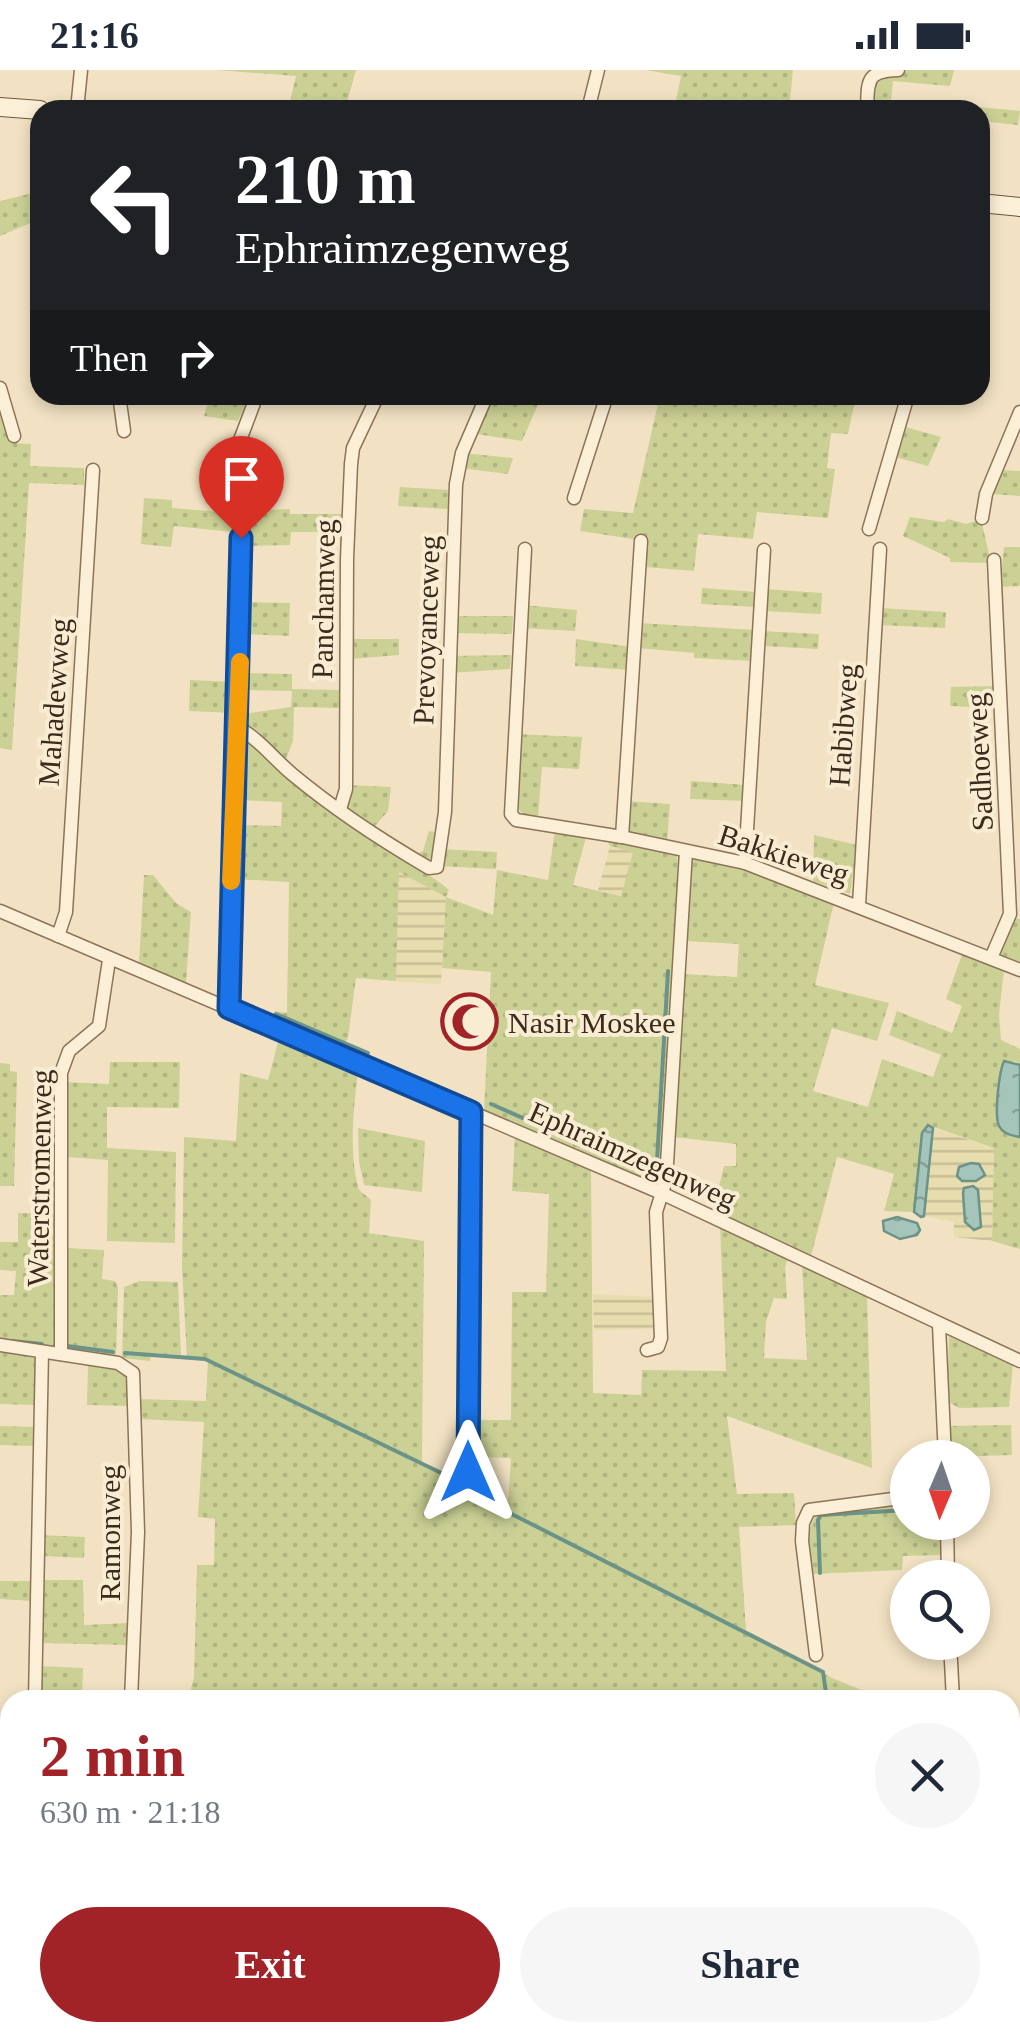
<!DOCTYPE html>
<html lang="en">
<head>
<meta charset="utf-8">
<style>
  :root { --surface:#fff; --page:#f6f6f7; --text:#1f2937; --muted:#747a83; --accent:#a12327 }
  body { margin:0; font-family:"Times New Roman",serif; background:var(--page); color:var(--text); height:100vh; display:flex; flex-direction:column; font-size:38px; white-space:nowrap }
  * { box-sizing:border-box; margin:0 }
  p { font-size:32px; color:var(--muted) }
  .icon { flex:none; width:55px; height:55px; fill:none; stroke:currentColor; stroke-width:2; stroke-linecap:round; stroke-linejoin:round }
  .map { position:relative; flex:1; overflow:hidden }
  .sheet { position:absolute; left:0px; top:1620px; width:1020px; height:352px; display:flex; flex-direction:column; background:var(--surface); border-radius:30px 30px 0 0; box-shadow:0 5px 15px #0003 }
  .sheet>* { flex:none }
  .banner { position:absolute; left:30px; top:30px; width:960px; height:305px; border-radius:30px; box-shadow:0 5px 15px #0003; background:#202124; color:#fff; overflow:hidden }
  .needle { width:65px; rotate:182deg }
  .tools { position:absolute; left:890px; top:1370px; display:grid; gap:20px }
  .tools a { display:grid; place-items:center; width:100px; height:100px; border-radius:50%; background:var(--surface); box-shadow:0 5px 15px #0003; font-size:50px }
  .pin { position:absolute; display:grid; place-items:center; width:85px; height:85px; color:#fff; margin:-102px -42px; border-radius:50% 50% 50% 0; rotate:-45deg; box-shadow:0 0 10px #0007 }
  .pin .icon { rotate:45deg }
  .me { position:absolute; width:110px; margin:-55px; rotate:0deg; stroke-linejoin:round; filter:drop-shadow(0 0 8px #0008) }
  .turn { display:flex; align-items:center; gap:35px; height:210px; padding:0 40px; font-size:45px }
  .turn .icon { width:130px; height:130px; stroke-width:2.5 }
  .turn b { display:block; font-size:70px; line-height:85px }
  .then { display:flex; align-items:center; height:95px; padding:0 40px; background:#0003; gap:20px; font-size:38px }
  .round { display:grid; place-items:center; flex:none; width:105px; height:105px; border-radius:52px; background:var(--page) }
  .head { display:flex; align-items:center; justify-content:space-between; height:170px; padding:0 40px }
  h1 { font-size:60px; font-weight:800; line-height:75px; color:var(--accent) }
  .cta { display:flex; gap:20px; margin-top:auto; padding:20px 40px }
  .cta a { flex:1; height:115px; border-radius:60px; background:var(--accent); color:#fff; font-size:40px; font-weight:800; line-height:115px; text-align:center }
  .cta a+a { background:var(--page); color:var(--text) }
  .status { display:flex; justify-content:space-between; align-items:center; height:70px; padding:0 50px; background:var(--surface); direction:ltr }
  .status svg { height:28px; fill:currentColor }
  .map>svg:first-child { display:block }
  .farmland { fill:url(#farmland-rules) }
  .grass { fill:url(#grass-dots) }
  .water { fill:url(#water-ripples); stroke:#6b9388; stroke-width:2.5 }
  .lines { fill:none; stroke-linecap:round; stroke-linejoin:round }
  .stream { stroke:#6b9388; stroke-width:4 }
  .street-casing { stroke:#8d7358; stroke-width:15 }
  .secondary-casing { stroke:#6f543b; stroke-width:20 }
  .street { stroke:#fbefd7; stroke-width:12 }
  .secondary { stroke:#fbefd7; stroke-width:18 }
  .route-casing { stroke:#114b97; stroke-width:25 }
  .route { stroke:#1a73e8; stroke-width:18 }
  .slow { stroke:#f59e0b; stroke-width:18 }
  .labels { text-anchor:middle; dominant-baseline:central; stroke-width:8; stroke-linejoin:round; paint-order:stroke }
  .street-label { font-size:30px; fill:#3c2b1d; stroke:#f8ecd3 }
  .poi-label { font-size:30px; fill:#3c2b1d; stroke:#f8ecd3; text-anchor:start }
</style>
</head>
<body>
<div class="status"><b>21:16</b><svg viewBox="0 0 49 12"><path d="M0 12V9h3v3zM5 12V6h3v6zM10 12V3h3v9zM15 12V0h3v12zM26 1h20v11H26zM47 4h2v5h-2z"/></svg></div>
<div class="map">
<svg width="1020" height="1971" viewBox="0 0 1020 1971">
  <defs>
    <pattern id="farmland-rules" width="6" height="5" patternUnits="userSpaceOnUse" patternTransform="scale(2.5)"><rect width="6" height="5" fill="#e8ddaf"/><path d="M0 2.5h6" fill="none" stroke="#c8be96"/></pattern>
    <pattern id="grass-dots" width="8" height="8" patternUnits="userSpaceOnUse" patternTransform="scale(2.5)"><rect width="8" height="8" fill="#cbd195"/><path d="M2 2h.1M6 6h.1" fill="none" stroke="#afb480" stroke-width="1.8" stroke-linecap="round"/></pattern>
    <pattern id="water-ripples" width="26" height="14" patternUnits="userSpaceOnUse" patternTransform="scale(2.5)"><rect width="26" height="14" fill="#a5c4ba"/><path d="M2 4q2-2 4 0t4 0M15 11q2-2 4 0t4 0" fill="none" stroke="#889f97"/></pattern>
  </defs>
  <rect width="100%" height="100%" fill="#f2e2c3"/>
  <g class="farmland">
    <path d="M 610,776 L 634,782 L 622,826 L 598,820 Z"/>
    <path d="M 398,801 L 446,827 L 441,914 L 396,912 Z"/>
    <path d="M 933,1058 L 994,1078 L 992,1171 L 954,1167 L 954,1152 L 924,1146 Z"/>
    <path d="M 593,1224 L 656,1227 L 658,1259 L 594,1260 Z"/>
  </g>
  <g class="grass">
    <path d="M 216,0 L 356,0 L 345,40 L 288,40 L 296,6 Z"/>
    <path d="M 646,0 L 793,0 L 789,40 L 674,40 L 681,6 Z"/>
    <path d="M 905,0 L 954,0 L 950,16 L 893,11 L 890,40 L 869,40 L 870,13 Z"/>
    <path d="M 946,34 L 1020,41 L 1018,55 L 980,51 L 980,40 L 944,40 Z"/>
    <path d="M 40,103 L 40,149 L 0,166 L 0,131 L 37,122 L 34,104 Z"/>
    <path d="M 210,325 L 249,325 L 238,351 L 204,346 Z"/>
    <path d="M 660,325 L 856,325 L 848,364 L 831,363 L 827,398 L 835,399 L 828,448 L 757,442 L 753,469 L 698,464 L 694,501 L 645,497 L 646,471 L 580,461 L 584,439 L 633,443 Z"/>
    <path d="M 487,326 L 540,330 L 522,371 L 470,363 Z"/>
    <path d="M 0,341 L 10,373 L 31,374 L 30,396 L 84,398 L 84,415 L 29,413 L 12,680 L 0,678 Z"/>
    <path d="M 902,356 L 941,367 L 928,396 L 895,387 Z"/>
    <path d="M 464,383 L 513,388 L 508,404 L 460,398 Z"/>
    <path d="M 1000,400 L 1020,401 L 1020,426 L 990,424 Z"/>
    <path d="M 400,417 L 449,420 L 448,439 L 398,436 Z"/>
    <path d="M 144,428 L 172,430 L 172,438 L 233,443 L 233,462 L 174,456 L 171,477 L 141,474 Z"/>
    <path d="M 290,439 L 290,444 L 342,444 L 341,462 L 291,462 L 290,475 L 243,476 L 242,441 Z"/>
    <path d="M 910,447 L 944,452 L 948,449 L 966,454 L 981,449 L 991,493 L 950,492 L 950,488 L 903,466 Z"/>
    <path d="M 1004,477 L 1020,477 L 1020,516 L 1000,517 Z"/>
    <path d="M 702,518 L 757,522 L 756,537 L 701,534 Z"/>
    <path d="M 764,519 L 822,523 L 821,544 L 763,541 Z"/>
    <path d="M 242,532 L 290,533 L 289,566 L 242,564 Z"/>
    <path d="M 523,535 L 577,540 L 575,561 L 521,558 Z"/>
    <path d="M 880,538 L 946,542 L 945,558 L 879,555 Z"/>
    <path d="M 452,546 L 513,546 L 512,564 L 452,563 Z"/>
    <path d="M 639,553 L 755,560 L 753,591 L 694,588 L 694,583 L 638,578 Z"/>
    <path d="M 762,561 L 819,564 L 818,579 L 761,576 Z"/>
    <path d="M 352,569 L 399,569 L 399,585 L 351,589 Z"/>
    <path d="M 576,569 L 631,577 L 629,600 L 575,596 Z"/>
    <path d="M 511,585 L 510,599 L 450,603 L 451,586 Z"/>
    <path d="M 242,603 L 292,604 L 292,619 L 340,620 L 339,638 L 294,637 L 293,671 L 284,694 L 242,651 L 243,644 L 291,637 L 292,621 L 242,620 Z"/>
    <path d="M 190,610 L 234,612 L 233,643 L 189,641 Z"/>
    <path d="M 998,616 L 999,638 L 950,636 L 951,617 Z"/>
    <path d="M 515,664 L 582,667 L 579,699 L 542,697 L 538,748 L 526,747 L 515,736 Z"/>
    <path d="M 246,668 C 291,709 339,746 389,781 C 409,795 430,803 449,820 L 446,827 L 493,845 L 497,800 L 548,810 L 555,759 L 587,764 L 573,815 L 621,826 L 633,782 L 610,776 L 607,770 L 677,786 L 679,817 L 661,1108 L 656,1112 L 649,1112 L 484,1040 L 491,902 L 442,898 L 446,827 L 399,802 L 396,911 L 356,908 L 348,968 L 341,980 L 274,949 L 275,941 L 287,943 L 289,812 L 235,809 L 241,755 L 281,756 L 282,732 L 237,730 L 243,669 Z"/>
    <path d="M 691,711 L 746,715 L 745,731 L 690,729 Z"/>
    <path d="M 347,715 L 391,717 L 388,741 L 375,756 L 419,783 L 423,781 L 429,761 L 435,762 C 434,774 437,789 424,793 L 343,736 Z"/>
    <path d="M 627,731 L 670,734 L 667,772 L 627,762 Z"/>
    <path d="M 814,765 L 857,775 L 850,824 L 813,811 Z"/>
    <path d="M 440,779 L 497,782 L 496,799 L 439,796 Z"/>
    <path d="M 696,788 L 746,797 L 835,828 L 815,915 L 889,933 L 877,971 L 832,958 L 813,1021 L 868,1037 L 882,989 L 933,1007 L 941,985 L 889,965 L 897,941 L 952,963 L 962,936 L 946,929 L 963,882 L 1004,899 L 999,945 L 1001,970 L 1020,979 L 1020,995 L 1015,991 L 1000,999 L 998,1053 L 1012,1066 L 1020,1067 L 1020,1179 L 992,1171 L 994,1078 L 928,1055 L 922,1063 L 914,1142 L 884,1141 L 894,1104 L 837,1087 L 811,1186 L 713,1141 L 724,1096 L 736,1096 L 736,1074 L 673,1067 L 683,904 L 737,907 L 739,874 L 685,871 L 690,794 Z"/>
    <path d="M 144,805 L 153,805 L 176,833 L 191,842 L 186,913 L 139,894 Z"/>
    <path d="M 1012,848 L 1020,849 L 1020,895 L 999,885 Z"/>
    <path d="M 280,965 L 358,999 C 354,1039 348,1081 359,1120 L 371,1130 L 369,1163 L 424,1171 L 422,1393 L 460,1412 L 488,1432 L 508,1432 L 511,1388 L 471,1387 L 472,1350 L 511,1350 L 512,1222 L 546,1222 L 549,1124 L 512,1121 L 515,1064 L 591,1097 L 593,1323 L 641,1325 L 642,1300 L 726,1301 L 720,1156 L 788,1188 L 785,1197 L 787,1229 L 774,1228 L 766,1252 L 764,1288 L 807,1290 L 802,1193 L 867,1225 L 872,1398 L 727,1346 L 737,1424 L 794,1423 L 796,1455 L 739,1457 L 746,1560 L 832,1608 L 886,1630 L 188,1630 L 194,1607 L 197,1495 L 214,1495 L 215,1449 L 198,1447 L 204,1352 L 138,1349 L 138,1329 L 206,1331 L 208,1291 L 187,1288 L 182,1197 L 184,1067 L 236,1071 L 240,1003 L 268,1010 Z"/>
    <path d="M 110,992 L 180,992 L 179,1038 L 107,1037 L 107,1078 L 176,1082 L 175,1173 L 107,1171 L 108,1090 L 66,1087 L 64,1012 L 109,1014 Z"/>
    <path d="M 0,993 L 10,994 L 10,1001 L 17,1002 L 14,1116 L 0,1116 Z"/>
    <path d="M 358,1058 L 425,1071 L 422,1122 L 364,1115 L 359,1092 Z"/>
    <path d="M 18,1143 L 58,1144 L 56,1274 L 54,1277 L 0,1271 L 0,1225 L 14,1225 L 16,1201 L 0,1200 L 0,1172 L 18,1172 Z"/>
    <path d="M 67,1178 L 104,1180 L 102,1209 L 115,1211 L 118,1218 L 116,1285 L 77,1282 L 67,1274 Z"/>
    <path d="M 140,1211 L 178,1212 L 181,1285 L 151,1283 L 150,1291 L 122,1288 L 124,1217 Z"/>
    <path d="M 949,1266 L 1013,1293 L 1009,1337 L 959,1338 L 947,1331 Z"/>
    <path d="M 0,1278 L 37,1289 L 37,1335 L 0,1334 Z"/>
    <path d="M 88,1294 L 118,1300 L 128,1306 L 130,1336 L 87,1335 Z"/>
    <path d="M 1011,1355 L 1012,1385 L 949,1387 L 948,1356 Z"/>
    <path d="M 0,1356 L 35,1357 L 34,1376 L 0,1375 Z"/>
    <path d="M 907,1431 L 908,1452 L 942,1453 L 942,1485 L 903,1486 L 902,1500 L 812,1504 L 808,1464 L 816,1444 Z"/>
    <path d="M 40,1465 L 85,1467 L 84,1488 L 41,1486 Z"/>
    <path d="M 41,1510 L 83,1510 L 84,1555 L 129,1553 L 128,1575 L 39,1573 Z"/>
    <path d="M 0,1511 L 33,1511 L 32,1531 L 0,1529 Z"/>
    <path d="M 38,1596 L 83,1598 L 82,1630 L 38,1630 Z"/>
    <path d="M 1010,1674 L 1020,1675 L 1020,1859 L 1010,1858 Z"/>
  </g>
  <g class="water">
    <path d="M 1004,991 L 1020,995 L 1020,1067 C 1012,1066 1003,1064 999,1056 C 994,1045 999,1002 1004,991 Z"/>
    <path d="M 928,1055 L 933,1058 L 924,1146 L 921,1147 L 914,1142 L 922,1063 Z"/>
    <path d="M 971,1093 L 979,1094 L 985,1105 L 976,1111 L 962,1111 L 957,1106 L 959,1097 Z"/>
    <path d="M 973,1116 L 978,1120 L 981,1157 L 974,1160 L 965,1152 L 963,1123 L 964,1118 Z"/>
    <path d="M 897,1147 L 917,1153 L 920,1160 L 917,1165 L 900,1169 L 884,1161 L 883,1151 Z"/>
  </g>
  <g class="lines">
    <g class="stream">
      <path d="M 276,944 L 368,983"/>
      <path d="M 491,1034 L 650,1104 L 657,1091 L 668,901"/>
      <path d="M 12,1271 L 42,1274"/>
      <path d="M 67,1276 L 113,1282"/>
      <path d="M 125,1283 L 205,1289 L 460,1412 L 488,1432 L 823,1602 L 827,1630"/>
      <path d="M 820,1503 L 818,1450 L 821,1445 L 908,1440"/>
    </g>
    <defs>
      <g id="street">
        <path d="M 77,40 L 81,0"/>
        <path d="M 588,40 L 598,0"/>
        <path d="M 867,40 C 868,12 865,1 898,0"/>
        <path d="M 0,318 L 14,366"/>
        <path d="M 119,325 L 124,361"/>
        <path d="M 179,326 L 179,325"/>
        <path d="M 574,428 L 607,325"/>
        <path d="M 982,448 L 986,424 L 1020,342"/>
        <path d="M 869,459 L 908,325"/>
        <path d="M 525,479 L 511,744 L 516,750 L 622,767 L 745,793 L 1020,900"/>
        <path d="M 239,658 C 260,670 273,688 292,704 C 334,739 381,770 429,798 L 437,797 L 445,742 L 456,414 L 462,383 L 487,325"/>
        <path d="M 340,739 L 346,719 L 347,489 L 351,394 L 353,378 L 378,325"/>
        <path d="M 622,767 L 641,471"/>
        <path d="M 745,793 L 764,480"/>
        <path d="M 859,835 L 880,479"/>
        <path d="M 0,841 L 659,1122 L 1020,1291"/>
        <path d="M 58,866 L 66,842 L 93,400"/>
        <path d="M 991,888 L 1010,844 L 994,490"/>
        <path d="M 229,938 L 243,495 L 234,386 L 257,325"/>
        <path d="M 939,1255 L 945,1388"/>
        <path d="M 0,1275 L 118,1293 L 133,1303 L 138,1462 L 131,1630"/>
        <path d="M 647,1280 L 658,1277 L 661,1268 L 656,1142 L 666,1110 L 686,781"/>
        <path d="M 61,1284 L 61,1003 L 69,981 L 99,956 L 109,890"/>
        <path d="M 468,1402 L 471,1042"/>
        <path d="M 947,1452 L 948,1508"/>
        <path d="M 950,1572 L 953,1630"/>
        <path d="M 816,1585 L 802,1471 L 803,1453 L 809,1440 L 908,1427"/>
        <path d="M 35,1630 L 42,1282"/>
        <path d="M 0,1791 L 10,1793"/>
        <path d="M 1010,1864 L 1020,1865"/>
        <path d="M 0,1908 L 10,1908"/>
        <path d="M 780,1962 L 819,1971"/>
        <path d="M 345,1971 L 346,1962"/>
        <path d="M 491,1971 L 492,1962"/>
      </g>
      <g id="secondary">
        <path d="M 0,37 L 40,40"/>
        <path d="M 980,133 L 1020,137"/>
      </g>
    </defs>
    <use href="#street" class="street-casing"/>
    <use href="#secondary" class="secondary-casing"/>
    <use href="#street" class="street"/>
    <use href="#secondary" class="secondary"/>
  </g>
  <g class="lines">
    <defs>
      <path id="route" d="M 241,468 L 229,938 L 471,1042 L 468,1402"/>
    </defs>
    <use href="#route" class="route-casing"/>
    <use href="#route" class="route"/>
    <path class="slow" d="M 231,811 L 240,592"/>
  </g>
  <defs>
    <symbol id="mosque-ring" viewBox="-11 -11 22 22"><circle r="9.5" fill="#f8ecd3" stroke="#a12327" stroke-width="1.5"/><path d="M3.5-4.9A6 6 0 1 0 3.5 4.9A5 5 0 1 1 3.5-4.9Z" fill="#a12327"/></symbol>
  </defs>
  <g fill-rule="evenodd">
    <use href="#mosque-ring" x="438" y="920" width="63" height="63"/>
  </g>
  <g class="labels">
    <g class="street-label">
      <text transform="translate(323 529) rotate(-89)">Panchamweg</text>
      <text transform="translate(426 560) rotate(-88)">Prevoyanceweg</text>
      <text transform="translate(54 632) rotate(-86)">Mahadewweg</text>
      <text transform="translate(843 655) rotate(-86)">Habibweg</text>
      <text transform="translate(979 692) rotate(-93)">Sadhoeweg</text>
      <text transform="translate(784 784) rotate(18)">Bakkieweg</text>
      <text transform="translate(633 1085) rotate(24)">Ephraimzegenweg</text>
      <text transform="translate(39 1108) rotate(-89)">Waterstromenweg</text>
      <text transform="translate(109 1463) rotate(-90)">Ramonweg</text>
    </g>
    <g class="poi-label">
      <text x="508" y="952">Nasir Moskee</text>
    </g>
  </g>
</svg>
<div class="tools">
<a><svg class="needle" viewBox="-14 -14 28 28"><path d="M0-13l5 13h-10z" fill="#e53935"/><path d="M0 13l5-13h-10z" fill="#747a83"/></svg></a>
<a><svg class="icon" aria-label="search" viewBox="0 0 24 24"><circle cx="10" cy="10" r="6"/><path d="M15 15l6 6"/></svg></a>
</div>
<div class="pin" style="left:241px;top:468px;background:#d93025"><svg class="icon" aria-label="arrive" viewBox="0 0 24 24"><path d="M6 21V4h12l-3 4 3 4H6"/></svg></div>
<svg class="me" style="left:468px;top:1402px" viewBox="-20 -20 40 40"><path d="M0-17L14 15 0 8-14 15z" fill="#1a73e8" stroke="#fff" stroke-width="4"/></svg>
<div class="banner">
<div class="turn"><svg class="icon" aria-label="left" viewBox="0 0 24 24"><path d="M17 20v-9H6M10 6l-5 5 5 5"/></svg><div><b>210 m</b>Ephraimzegenweg</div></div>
<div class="then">Then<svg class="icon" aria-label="right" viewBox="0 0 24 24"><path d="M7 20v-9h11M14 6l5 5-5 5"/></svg></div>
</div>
<section class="sheet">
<div class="head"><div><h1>2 min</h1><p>630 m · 21:18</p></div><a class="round"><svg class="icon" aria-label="close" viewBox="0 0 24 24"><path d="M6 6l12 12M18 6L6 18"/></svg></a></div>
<div class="cta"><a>Exit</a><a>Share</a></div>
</section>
</div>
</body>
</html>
